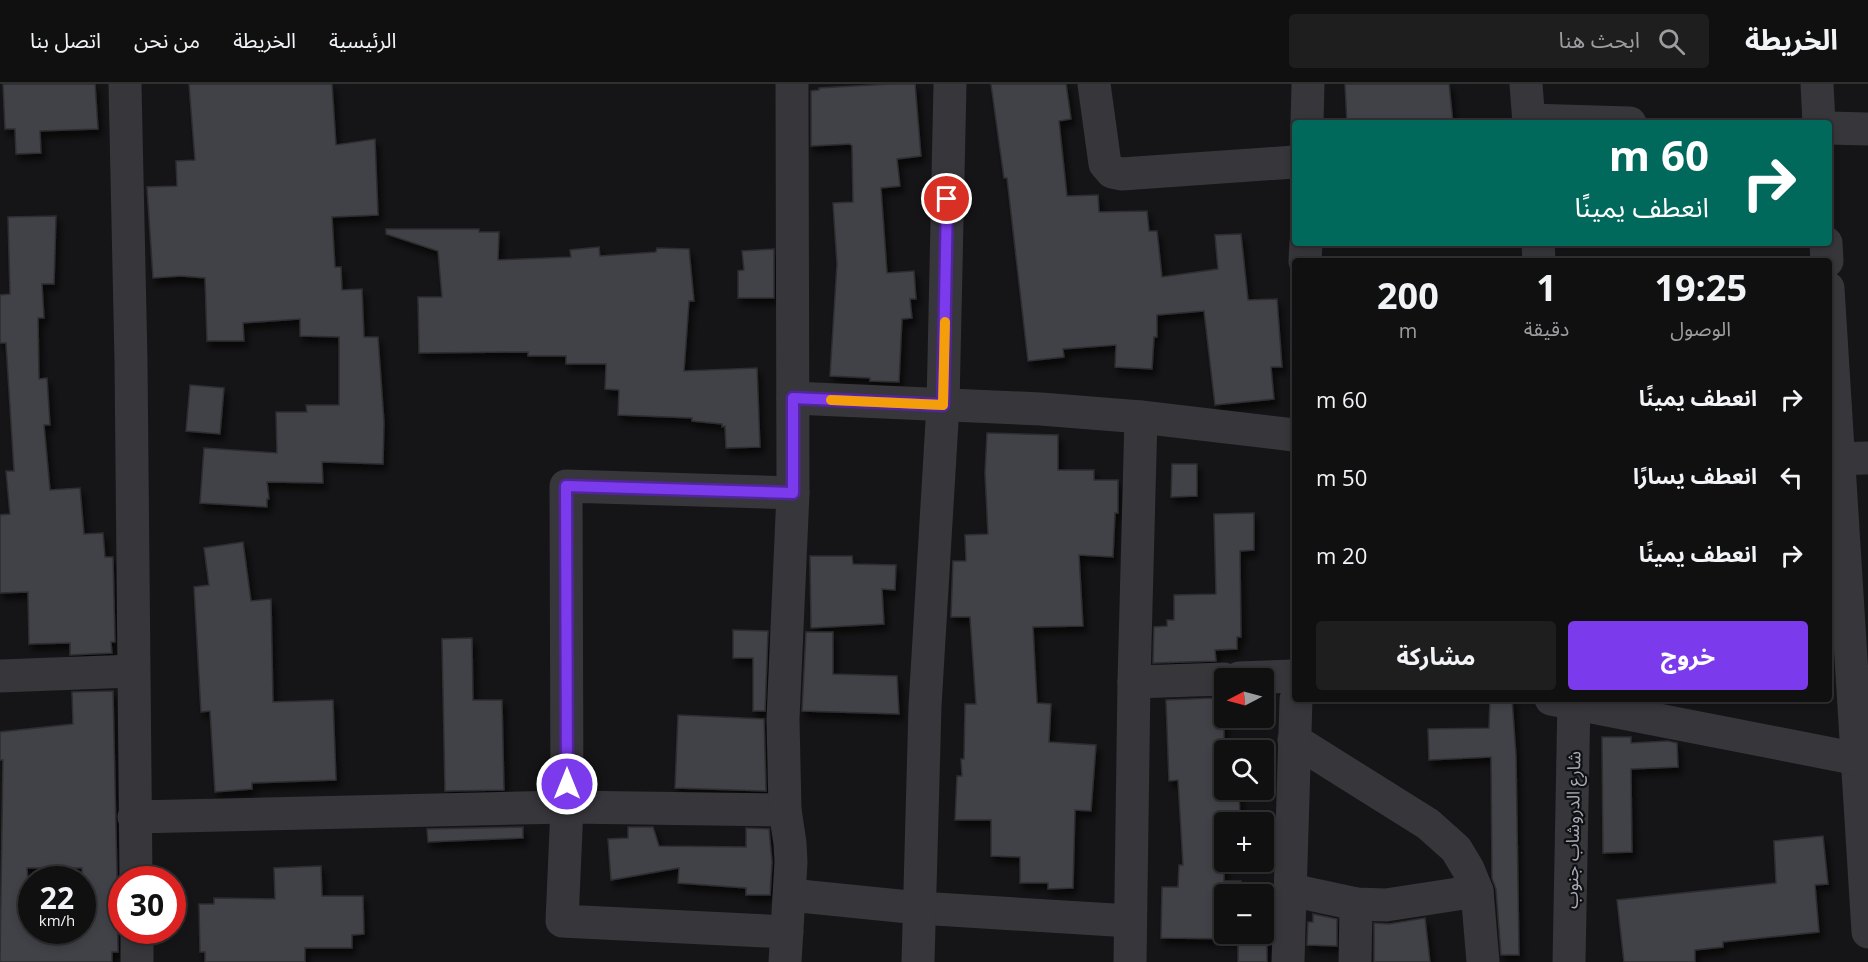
<!DOCTYPE html>
<html lang="ar">
<head>
<meta charset="utf-8">
<style>
  :root { --surface:#101011; --page:#1e1e1f; --text:#f1f3f6; --muted:#9c9d9f; --line:#303031; --accent:#7c3aed }
  body { margin:0; font-family:"Open Sans","Noto Sans Arabic",sans-serif; background:var(--page); color:var(--text); direction:rtl; height:100vh; display:flex; flex-direction:column; font-size:22px; white-space:nowrap }
  * { box-sizing:border-box; margin:0 }
  p { font-size:20px; color:var(--muted) }
  .icon { flex:none; width:33px; height:33px; fill:none; stroke:currentColor; stroke-width:2; stroke-linecap:round; stroke-linejoin:round }
  .map { position:relative; flex:1; overflow:hidden; direction:ltr }
  .side { position:absolute; left:1292px; top:174px; width:540px; height:444px; display:flex; flex-direction:column; background:var(--surface); border-radius:6px; box-shadow:0 3px 9px #0003,0 0 0 2px var(--line); direction:rtl }
  .side>* { flex:none }
  .banner { position:absolute; left:1292px; top:36px; width:540px; height:126px; border-radius:6px; box-shadow:0 3px 9px #0003,0 0 0 2px var(--line); direction:rtl; background:#00695c; color:#fff; overflow:hidden }
  .needle { width:39px; rotate:264deg }
  .tools { position:absolute; left:1214px; top:584px; display:grid; gap:12px }
  .tools a { display:grid; place-items:center; width:60px; height:60px; border-radius:6px; background:var(--surface); box-shadow:0 3px 9px #0003,0 0 0 2px var(--line); font-size:30px }
  .speed { position:absolute; left:18px; top:782px; display:flex; gap:12px; font-size:30px; font-weight:700; text-align:center }
  .speed>* { display:grid; place-content:center; width:78px; height:78px; border-radius:50%; background:var(--surface); box-shadow:0 3px 9px #0003,0 0 0 2px var(--line); line-height:1 }
  .speed small { font-size:15px; font-weight:400 }
  .speed .limit { border:9px solid #d22; background:#fff; color:#111 }
  .pin { position:absolute; display:grid; place-items:center; width:51px; height:51px; color:#fff; margin:-26px; border:3px solid #fff; border-radius:50%; box-shadow:0 2px 6px #0007 }
  .me { position:absolute; width:66px; margin:-33px; rotate:0deg; stroke-linejoin:round; filter:drop-shadow(0 0 4px #0008) }
  .turn { display:flex; align-items:center; gap:21px; height:126px; padding:0 24px; font-size:27px }
  .turn .icon { width:78px; height:78px; stroke-width:2.5 }
  .turn b { display:block; font-size:42px; line-height:51px }
  .eta { display:flex; justify-content:space-evenly; align-items:center; height:102px; text-align:center }
  .eta b { font-size:36px; font-weight:700; line-height:42px }
  .action { display:flex; gap:12px; margin-top:auto; padding:12px 24px }
  .action a { flex:1; height:69px; border-radius:6px; background:var(--accent); color:#fff; font-size:24px; font-weight:700; line-height:69px; text-align:center }
  .action a+a { background:var(--page); color:var(--text) }
  ul { padding:0; list-style:none }
  li { display:flex; align-items:center; gap:18px; height:78px; padding:0 24px }
  li div { flex:1 }
  li b { display:block; font-size:22px }
  li em { font-style:normal }
  header { display:flex; align-items:center; gap:36px; box-sizing:border-box; height:84px; padding:0 30px; background:var(--surface); border-bottom:2px solid var(--line) }
  header strong { font-size:28px }
  nav { display:flex; gap:33px; margin-inline-start:auto; font-size:21px }
  .search { width:420px; height:54px; background:var(--page); display:flex; align-items:center; gap:15px; box-sizing:border-box; padding:0 21px; border-radius:6px; color:var(--muted); font-size:22px }
  .map>svg:first-child { display:block }
  .building { fill:#414247; stroke:#2f2f32; stroke-width:1.5; fill-rule:evenodd; filter:url(#shadow) }
  .lines { fill:none; stroke-linecap:round; stroke-linejoin:round }
  .minor { stroke:#36363b; stroke-width:33 }
  .route-casing { stroke:#51269a; stroke-width:15 }
  .route { stroke:#7c3aed; stroke-width:10 }
  .slow { stroke:#f59e0b; stroke-width:10 }
  .labels { text-anchor:middle; dominant-baseline:central; stroke-width:4.5; stroke-linejoin:round; paint-order:stroke }
  .street-label { font-size:18px; fill:#a7aab6; stroke:#101012 }
</style>
</head>
<body>
<header>
<strong>الخريطة</strong>
<div class="search"><svg class="icon" aria-label="search" viewBox="0 0 24 24"><circle cx="10" cy="10" r="6"/><path d="M15 15l6 6"/></svg>ابحث هنا</div>
<nav><a>الرئيسية</a><a>الخريطة</a><a>من نحن</a><a>اتصل بنا</a></nav>
</header>
<div class="map">
<svg width="1868" height="878" viewBox="0 0 1868 878">
  <defs>
    <filter id="shadow"><feDropShadow dx="3.5" dy="6" stdDeviation="3" flood-color="#0009"/></filter>
  </defs>
  <rect width="100%" height="100%" fill="#151517"/>
  <g class="building">
    <path d="M 3,0 L 95,0 L 98,45 L 40,47 L 41,69 L 16,70 L 15,45 L 5,45 Z"/>
    <path d="M 189,0 L 332,0 L 336,61 L 375,55 L 378,131 L 332,133 L 335,183 L 341,183 L 342,206 L 362,205 L 364,253 L 378,253 L 384,338 L 383,380 L 322,378 L 323,399 L 267,398 L 269,415 L 267,415 L 267,423 L 200,419 L 204,364 L 277,369 L 276,328 L 307,328 L 306,321 L 339,321 L 339,253 L 300,252 L 300,235 L 243,239 L 244,257 L 207,257 L 205,194 L 181,192 L 153,194 L 147,103 L 177,102 L 176,77 L 195,76 Z"/>
    <path d="M 891,0 L 915,0 L 921,72 L 897,75 L 900,102 L 881,104 L 887,189 L 914,187 L 916,215 L 910,215 L 912,234 L 902,235 L 899,298 L 870,297 L 870,294 L 830,292 L 837,180 L 833,119 L 853,118 L 852,62 L 850,60 L 811,62 L 811,7 L 819,6 L 819,4 Z"/>
    <path d="M 991,0 L 1066,0 L 1071,35 L 1059,37 L 1067,112 L 1098,111 L 1099,128 L 1147,127 L 1149,147 L 1157,147 L 1162,193 L 1218,185 L 1215,151 L 1241,150 L 1248,216 L 1277,215 L 1282,283 L 1271,283 L 1274,315 L 1215,321 L 1204,227 L 1157,231 L 1157,253 L 1154,253 L 1152,285 L 1115,283 L 1116,261 L 1063,265 L 1064,273 L 1028,277 L 1007,94 L 1004,94 Z"/>
    <path d="M 1345,0 L 1449,0 L 1453,39 L 1347,39 Z"/>
    <path d="M 56,132 L 54,200 L 42,200 L 44,234 L 38,234 L 39,295 L 47,294 L 50,341 L 44,341 L 50,406 L 80,404 L 84,450 L 103,449 L 105,473 L 113,473 L 115,558 L 111,558 L 112,569 L 70,571 L 70,559 L 29,560 L 28,508 L 0,509 L 0,431 L 10,430 L 6,387 L 14,387 L 6,259 L 0,259 L 0,211 L 10,210 L 8,133 Z"/>
    <path d="M 386,145 L 479,145 L 479,148 L 499,148 L 498,176 L 571,173 L 570,166 L 599,163 L 600,172 L 656,168 L 657,164 L 689,165 L 694,217 L 689,217 L 684,287 L 757,284 L 760,363 L 726,364 L 725,342 L 722,343 L 722,340 L 692,337 L 692,334 L 618,331 L 619,306 L 605,305 L 606,280 L 566,280 L 566,272 L 528,272 L 528,268 L 419,269 L 418,213 L 442,213 L 438,167 L 386,150 Z"/>
    <path d="M 774,165 L 774,214 L 738,214 L 738,187 L 744,186 L 742,167 Z"/>
    <path d="M 190,301 L 224,304 L 220,350 L 186,347 Z"/>
    <path d="M 987,349 L 1058,351 L 1058,386 L 1094,386 L 1094,396 L 1118,396 L 1118,429 L 1115,429 L 1113,473 L 1079,471 L 1083,542 L 1033,543 L 1037,619 L 1051,620 L 1049,658 L 1096,661 L 1091,727 L 1075,726 L 1073,804 L 1048,805 L 1048,799 L 1020,799 L 1020,773 L 991,772 L 991,736 L 955,736 L 957,692 L 962,692 L 961,675 L 964,675 L 965,620 L 976,620 L 970,533 L 951,533 L 953,477 L 966,477 L 965,451 L 988,450 L 985,389 Z"/>
    <path d="M 1172,380 L 1197,380 L 1197,412 L 1171,413 Z"/>
    <path d="M 1254,429 L 1254,466 L 1240,467 L 1241,553 L 1237,553 L 1237,565 L 1215,566 L 1216,577 L 1153,579 L 1154,543 L 1167,542 L 1167,536 L 1174,536 L 1174,511 L 1216,510 L 1214,430 Z"/>
    <path d="M 243,458 L 251,517 L 271,515 L 273,618 L 333,616 L 336,696 L 252,699 L 252,705 L 215,708 L 210,627 L 201,628 L 194,503 L 209,501 L 204,464 Z"/>
    <path d="M 810,472 L 852,472 L 853,480 L 896,481 L 895,506 L 882,505 L 884,540 L 811,544 Z"/>
    <path d="M 733,546 L 768,547 L 765,627 L 753,627 L 753,574 L 733,574 Z"/>
    <path d="M 806,548 L 833,548 L 833,590 L 897,592 L 899,630 L 802,627 Z"/>
    <path d="M 472,554 L 473,616 L 502,616 L 504,706 L 445,707 L 442,555 Z"/>
    <path d="M 113,607 L 117,795 L 120,815 L 117,815 L 118,868 L 112,868 L 112,878 L 0,878 L 3,676 L 0,676 L 0,648 L 73,640 L 72,608 ZM 27,784 L 82,784 L 82,846 L 31,846 Z"/>
    <path d="M 1217,614 L 1217,618 L 1224,618 L 1224,705 L 1239,705 L 1240,738 L 1224,738 L 1224,797 L 1241,797 L 1241,810 L 1224,810 L 1224,849 L 1263,849 L 1263,840 L 1270,840 L 1270,860 L 1267,860 L 1267,878 L 1238,878 L 1238,855 L 1161,854 L 1162,803 L 1178,803 L 1179,781 L 1183,781 L 1178,696 L 1169,697 L 1166,616 Z"/>
    <path d="M 1490,615 L 1512,615 L 1516,672 L 1519,871 L 1501,871 L 1496,805 L 1492,794 L 1491,673 L 1429,676 L 1428,645 L 1489,644 Z"/>
    <path d="M 678,631 L 764,635 L 766,707 L 675,704 Z"/>
    <path d="M 1602,653 L 1631,653 L 1631,659 L 1668,657 L 1677,659 L 1678,683 L 1631,685 L 1632,768 L 1603,769 Z"/>
    <path d="M 523,743 L 523,754 L 428,758 L 427,745 Z"/>
    <path d="M 628,743 L 653,743 L 659,762 L 746,763 L 746,744 L 769,745 L 772,778 L 770,811 L 746,811 L 746,804 L 678,799 L 679,784 L 611,796 L 608,755 L 628,754 Z"/>
    <path d="M 1823,752 L 1828,800 L 1815,801 L 1819,848 L 1723,858 L 1723,863 L 1695,866 L 1695,878 L 1624,878 L 1617,816 L 1776,799 L 1774,757 Z"/>
    <path d="M 321,782 L 322,812 L 363,812 L 364,850 L 352,851 L 352,864 L 305,864 L 305,878 L 205,878 L 205,868 L 200,868 L 199,820 L 214,820 L 214,814 L 275,815 L 274,784 Z"/>
    <path d="M 1313,830 L 1337,835 L 1337,862 L 1307,861 L 1308,838 L 1313,838 Z"/>
    <path d="M 1425,834 L 1430,878 L 1374,878 L 1374,839 L 1389,840 Z"/>
  </g>
  <g class="lines">
    <g class="minor">
      <path d="M 125,0 L 131,277 L 136,795"/>
      <path d="M 1094,0 L 1105,80 L 1112,88 L 1122,90 L 1294,78"/>
      <path d="M 1526,0 L 1529,39"/>
      <path d="M 1817,0 L 1819,39"/>
      <path d="M 1529,36 L 1630,39"/>
      <path d="M 1307,39 L 1308,0"/>
      <path d="M 1828,44 L 1868,45"/>
      <path d="M 1538,159 L 1539,177"/>
      <path d="M 1826,159 L 1827,177"/>
      <path d="M 1305,177 L 1306,159"/>
      <path d="M 1828,204 L 1868,848"/>
      <path d="M 793,314 L 1041,325 L 1141,333 L 1294,351"/>
      <path d="M 1828,375 L 1868,374"/>
      <path d="M 0,592 L 133,587"/>
      <path d="M 1239,594 L 1294,592"/>
      <path d="M 1134,598 L 1141,333"/>
      <path d="M 1551,615 L 1868,677"/>
      <path d="M 1294,656 L 1428,740 L 1456,765 L 1468,785 L 1477,807 L 1483,878"/>
      <path d="M 134,733 L 567,723 L 785,726"/>
      <path d="M 1291,806 L 1356,820 L 1386,821 L 1477,807"/>
      <path d="M 790,811 L 919,824 L 1130,837"/>
      <path d="M 137,846 L 137,878"/>
      <path d="M 787,848 L 562,837 L 567,723 L 566,402 L 793,409"/>
      <path d="M 785,878 L 791,778 L 790,759 L 785,726 L 783,635 L 793,409 L 792,0"/>
      <path d="M 918,878 L 925,622 L 943,321 L 950,0"/>
      <path d="M 1130,878 L 1134,598 L 1224,595"/>
      <path d="M 1288,878 L 1296,615"/>
      <path d="M 1355,878 L 1356,820"/>
      <path d="M 1569,878 L 1574,615"/>
    </g>
  </g>
  <g class="lines">
    <defs>
      <path id="route" d="M 567,700 L 566,402 L 793,409 L 793,314 L 943,321 L 947,115"/>
    </defs>
    <use href="#route" class="route-casing"/>
    <use href="#route" class="route"/>
    <path class="slow" d="M 831,316 L 943,321 L 945,238"/>
  </g>
  <g class="labels">
    <g class="street-label">
      <text transform="translate(1572 746) rotate(-89)">شارع الدروشاب جنوب</text>
    </g>
  </g>
</svg>
<div class="tools">
<a><svg class="needle" viewBox="-14 -14 28 28"><path d="M0-13l5 13h-10z" fill="#e53935"/><path d="M0 13l5-13h-10z" fill="#9c9d9f"/></svg></a>
<a><svg class="icon" aria-label="search" viewBox="0 0 24 24"><circle cx="10" cy="10" r="6"/><path d="M15 15l6 6"/></svg></a>
<a>+</a>
<a>−</a>
</div>
<div class="speed"><div>22<small>km/h</small></div><div class="limit">30</div></div>
<div class="pin" style="left:947px;top:115px;background:#d93025"><svg class="icon" aria-label="arrive" viewBox="0 0 24 24"><path d="M6 21V4h12l-3 4 3 4H6"/></svg></div>
<svg class="me" style="left:567px;top:700px" viewBox="-20 -20 40 40"><circle r="17" fill="#7c3aed" stroke="#fff" stroke-width="3"/><path d="M0-11L8 9 0 5-8 9z" fill="#fff"/></svg>
<div class="banner">
<div class="turn"><svg class="icon" aria-label="right" viewBox="0 0 24 24"><path d="M7 20v-9h11M14 6l5 5-5 5"/></svg><div><b>60 m</b>انعطف يمينًا</div></div>
</div>
<section class="side">
<div class="eta">
<div><b>19:25</b><p>الوصول</p></div>
<div><b>1</b><p>دقيقة</p></div>
<div><b>200</b><p>m</p></div>
</div>
<ul>
<li><svg class="icon" aria-label="right" viewBox="0 0 24 24"><path d="M7 20v-9h11M14 6l5 5-5 5"/></svg><div><b>انعطف يمينًا</b></div><em>60 m</em></li>
<li><svg class="icon" aria-label="left" viewBox="0 0 24 24"><path d="M17 20v-9H6M10 6l-5 5 5 5"/></svg><div><b>انعطف يسارًا</b></div><em>50 m</em></li>
<li><svg class="icon" aria-label="right" viewBox="0 0 24 24"><path d="M7 20v-9h11M14 6l5 5-5 5"/></svg><div><b>انعطف يمينًا</b></div><em>20 m</em></li>
</ul>
<div class="action"><a>خروج</a><a>مشاركة</a></div>
</section>
</div>
</body>
</html>
